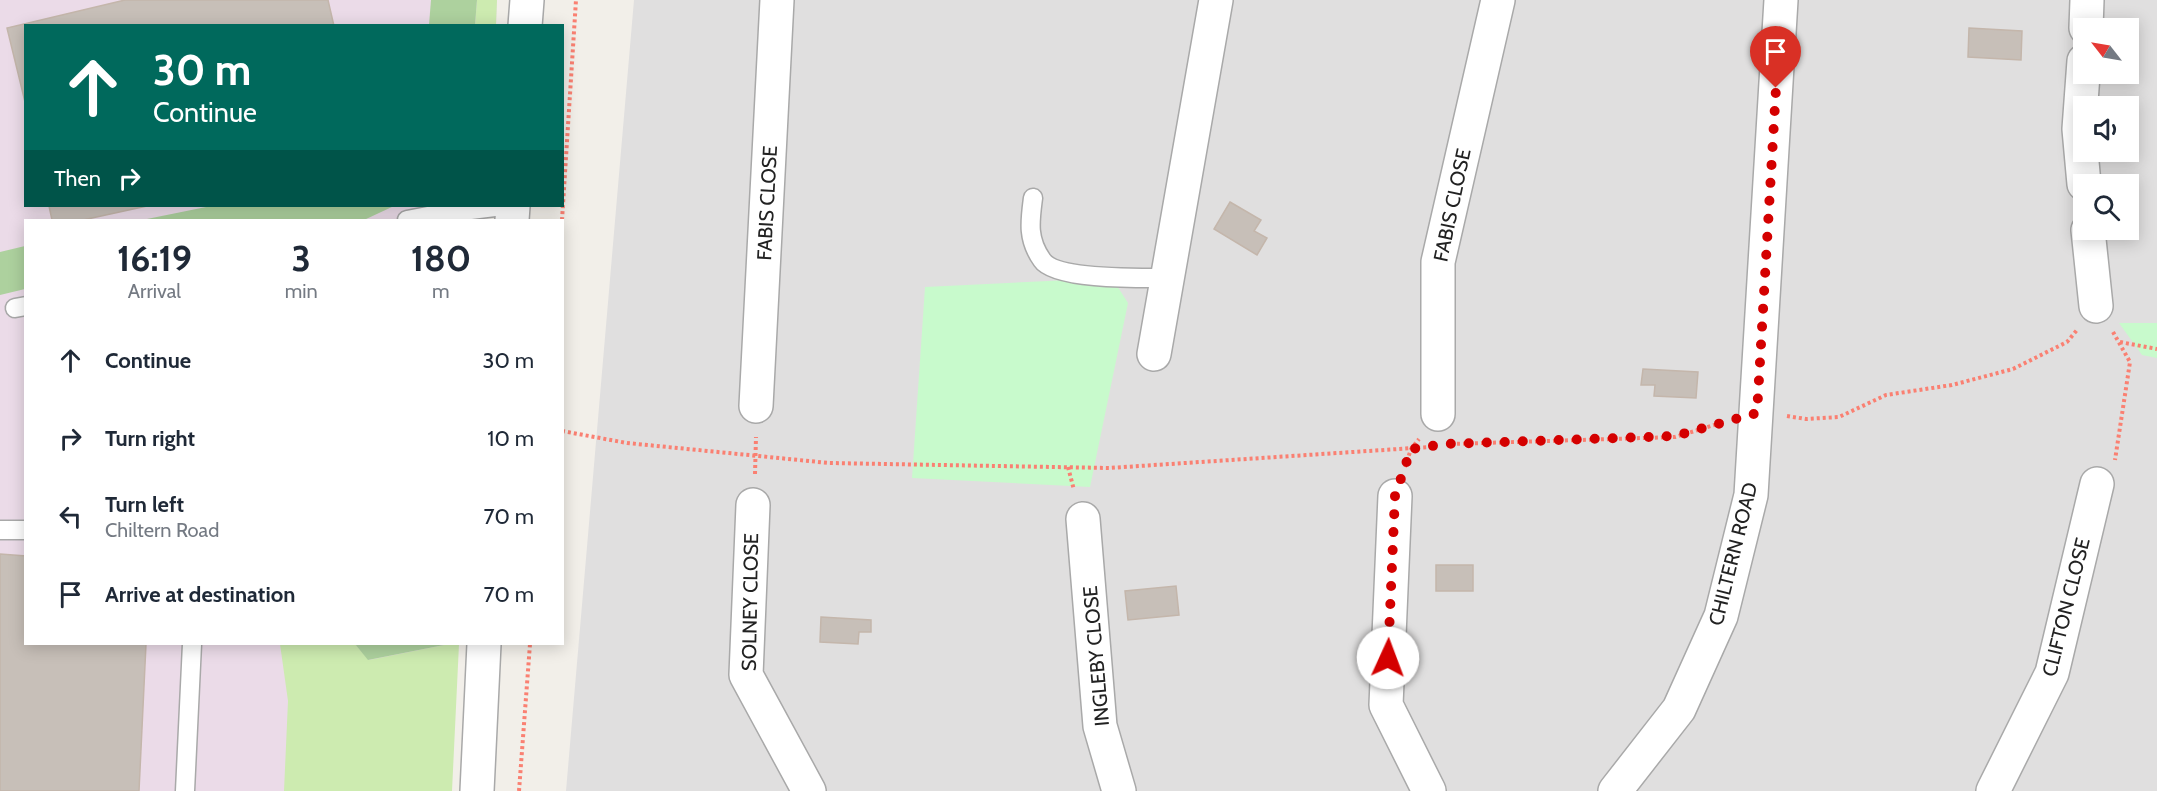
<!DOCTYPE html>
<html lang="en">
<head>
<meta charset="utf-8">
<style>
  :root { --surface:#fff; --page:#f6f6f7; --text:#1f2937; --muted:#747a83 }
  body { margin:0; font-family:Cabin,sans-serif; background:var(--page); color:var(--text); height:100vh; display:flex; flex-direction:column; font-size:22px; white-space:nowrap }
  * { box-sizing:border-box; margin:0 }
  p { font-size:20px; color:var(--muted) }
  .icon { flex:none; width:33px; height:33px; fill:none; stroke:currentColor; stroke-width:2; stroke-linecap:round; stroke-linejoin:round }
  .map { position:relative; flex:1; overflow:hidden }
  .panel { position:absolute; left:24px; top:219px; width:540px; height:426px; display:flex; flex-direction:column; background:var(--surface); border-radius:0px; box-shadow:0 3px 15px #0003 }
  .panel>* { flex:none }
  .banner { position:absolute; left:24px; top:24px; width:540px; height:183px; border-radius:0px; box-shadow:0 3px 15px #0003; background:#00695c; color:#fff; overflow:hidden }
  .needle { width:39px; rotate:301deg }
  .controls { position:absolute; left:2073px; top:18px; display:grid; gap:12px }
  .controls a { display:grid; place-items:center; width:66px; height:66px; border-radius:0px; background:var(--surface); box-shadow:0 3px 15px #0003; font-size:30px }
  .pin { position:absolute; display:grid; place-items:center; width:51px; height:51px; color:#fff; margin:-62px -26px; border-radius:50% 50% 50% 0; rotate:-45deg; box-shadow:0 0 6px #0007 }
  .pin .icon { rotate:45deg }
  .me { position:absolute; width:66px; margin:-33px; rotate:2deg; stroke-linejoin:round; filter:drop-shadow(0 0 4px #0008) }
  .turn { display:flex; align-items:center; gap:21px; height:126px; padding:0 30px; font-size:27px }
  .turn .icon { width:78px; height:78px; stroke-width:2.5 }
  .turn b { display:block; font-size:42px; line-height:51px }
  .then { display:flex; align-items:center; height:57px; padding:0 30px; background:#0003; gap:12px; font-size:22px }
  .eta { display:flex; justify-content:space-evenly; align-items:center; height:102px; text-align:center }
  .eta b { font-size:36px; font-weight:700; line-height:42px }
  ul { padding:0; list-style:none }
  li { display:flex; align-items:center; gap:18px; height:78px; padding:0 30px }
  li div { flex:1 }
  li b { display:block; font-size:22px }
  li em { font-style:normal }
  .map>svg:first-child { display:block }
  .residential { fill:#e0dfdf; fill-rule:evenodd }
  .industrial { fill:#ebdbe8 }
  .grass { fill:#cdebb0 }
  .forest { fill:#add19e }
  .park { fill:#c8facc }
  .building { fill:#c7bfb8; stroke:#c4b6ab; stroke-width:1.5 }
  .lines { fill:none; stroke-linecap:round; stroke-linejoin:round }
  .service-casing { stroke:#a9a9a9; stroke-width:21 }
  .minor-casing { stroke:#a9a9a9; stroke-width:36 }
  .tertiary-casing { stroke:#a9a9a9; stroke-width:36 }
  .path { stroke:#fa8072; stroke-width:4; stroke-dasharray:3 3; stroke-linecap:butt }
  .service { stroke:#fff; stroke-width:18 }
  .minor { stroke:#fff; stroke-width:33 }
  .tertiary { stroke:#fff; stroke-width:33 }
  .route { stroke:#d40000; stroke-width:10; stroke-dasharray:0 18 }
  .labels { text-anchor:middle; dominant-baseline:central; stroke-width:4.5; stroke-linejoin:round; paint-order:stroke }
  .street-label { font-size:20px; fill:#222; stroke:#fff }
</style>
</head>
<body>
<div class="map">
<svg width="2157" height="791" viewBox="0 0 2157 791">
  <rect width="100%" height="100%" fill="#f2efe9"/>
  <path class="residential" d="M 634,0 L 2157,0 L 2157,791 L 566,791 ZM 2084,28 L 2128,28 L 2128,74 L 2084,74 ZM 2084,106 L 2128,106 L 2128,152 L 2084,152 ZM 2084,184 L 2128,184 L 2128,230 L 2084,230 Z"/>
  <path class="industrial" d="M 0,0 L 497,0 L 496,25 L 26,26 L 26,206 L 484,206 L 482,220 L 26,220 L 26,644 L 455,644 L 448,791 L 0,791 Z"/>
  <g class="grass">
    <path d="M 477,0 L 497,0 L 496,25 L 475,25 Z"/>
    <path d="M 280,644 L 355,644 L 369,660 L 449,644 L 459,644 L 452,791 L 284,791 L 288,701 Z"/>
  </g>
  <g class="forest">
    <path d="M 431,0 L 477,0 L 475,25 L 429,25 Z"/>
    <path d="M 211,206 L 394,206 L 364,220 L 142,220 Z"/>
    <path d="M 25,246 L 25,289 L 0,295 L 0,252 Z"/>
    <path d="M 355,644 L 449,644 L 368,660 Z"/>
  </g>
  <g class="park">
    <path d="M 1112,278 L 1128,303 L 1090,487 L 912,478 L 925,287 Z"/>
    <path d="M 2119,323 L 2157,323 L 2157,358 L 2142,355 Z"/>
  </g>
  <g class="building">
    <path d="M 125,0 L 328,0 L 334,26 L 26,26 L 26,106 L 7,28 Z"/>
    <path d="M 1969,28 L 2022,31 L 2021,60 L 1968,57 Z"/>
    <path d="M 1230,202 L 1261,220 L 1254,231 L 1267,238 L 1257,255 L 1214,229 Z"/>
    <path d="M 49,206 L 147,206 L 83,220 L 52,220 Z"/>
    <path d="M 1643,369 L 1698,372 L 1696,398 L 1654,396 L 1655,385 L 1641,385 Z"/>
    <path d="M 0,554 L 26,556 L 26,644 L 146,644 L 139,791 L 0,791 Z"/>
    <rect x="1436" y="565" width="37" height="26"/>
    <path d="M 1176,586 L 1179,615 L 1128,620 L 1125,591 Z"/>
    <path d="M 821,617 L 871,620 L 871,632 L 859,632 L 858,644 L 820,642 Z"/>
  </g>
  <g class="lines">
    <defs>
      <g id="service">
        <path d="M 1033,198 C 1030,221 1027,239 1042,260 C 1055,280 1143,278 1167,278"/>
        <path d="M 407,220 L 438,214 L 503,206"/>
        <path d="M 15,308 L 26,306"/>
        <path d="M 0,530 L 26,530"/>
        <path d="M 185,791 L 192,644"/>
      </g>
      <g id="minor">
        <path d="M 2086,28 L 2087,0"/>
        <path d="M 2084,61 L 2079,129 L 2084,184"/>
        <path d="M 2088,230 L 2096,306"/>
        <path d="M 1154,354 L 1216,0"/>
        <path d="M 756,406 L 777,0"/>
        <path d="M 1438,414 L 1438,262 L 1498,0"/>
        <path d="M 1395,496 L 1386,705 L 1429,791"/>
        <path d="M 753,505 L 746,675 L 809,791"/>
        <path d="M 1083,519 L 1100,726 L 1119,791"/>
        <path d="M 1615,791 L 1679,709 L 1721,616 L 1751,495 L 1781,0"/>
        <path d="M 1993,791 L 2052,673 L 2097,484"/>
      </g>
      <g id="tertiary">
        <path d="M 525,26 L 527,0"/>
        <path d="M 512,220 L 513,206"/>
        <path d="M 477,791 L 484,644"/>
      </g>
    </defs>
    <use href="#service" class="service-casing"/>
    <use href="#minor" class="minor-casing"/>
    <use href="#tertiary" class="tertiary-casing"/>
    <g class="path">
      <path d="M 562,220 L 576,0"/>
      <path d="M 2113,332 L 2130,362 L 2115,460"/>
      <path d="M 2120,342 L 2157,349"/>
      <path d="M 1787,416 L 1806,419 L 1839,417 L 1886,395 L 1952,385 L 2013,369 L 2067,342 L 2077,330"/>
      <path d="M 562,431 L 627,443 L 829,463 L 1109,468 L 1429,447"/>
      <path d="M 1451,444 L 1675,437 L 1724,422"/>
      <path d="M 1068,467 L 1074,490"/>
      <path d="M 1405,467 L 1411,449 L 1419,439"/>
      <path d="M 755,474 L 756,437"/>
      <path d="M 519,791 L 530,644"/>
    </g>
    <use href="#service" class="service"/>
    <use href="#minor" class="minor"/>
    <use href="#tertiary" class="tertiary"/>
  </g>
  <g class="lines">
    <path class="route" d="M 1388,658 L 1395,496 L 1411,449 L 1446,444 L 1675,436 L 1757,413 L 1776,88"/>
  </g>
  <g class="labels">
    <g class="street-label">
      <text transform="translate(767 203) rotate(-87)">FABIS CLOSE</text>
      <text transform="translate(1452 205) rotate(-78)">FABIS CLOSE</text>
      <text transform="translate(1733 554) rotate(-76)">CHILTERN ROAD</text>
      <text transform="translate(750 602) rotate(-89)">SOLNEY CLOSE</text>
      <text transform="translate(2066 607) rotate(-76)">CLIFTON CLOSE</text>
      <text transform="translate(1096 656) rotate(-95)">INGLEBY CLOSE</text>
    </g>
  </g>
</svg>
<div class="controls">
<a><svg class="needle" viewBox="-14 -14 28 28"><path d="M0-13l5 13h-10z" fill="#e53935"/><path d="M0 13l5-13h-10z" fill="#747a83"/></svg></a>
<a><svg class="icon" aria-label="sound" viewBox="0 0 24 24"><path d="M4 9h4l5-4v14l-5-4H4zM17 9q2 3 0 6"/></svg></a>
<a><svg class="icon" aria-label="search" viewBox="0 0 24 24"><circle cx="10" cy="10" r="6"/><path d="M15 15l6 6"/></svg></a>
</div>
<div class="pin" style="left:1776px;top:88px;background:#d93025"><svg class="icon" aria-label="arrive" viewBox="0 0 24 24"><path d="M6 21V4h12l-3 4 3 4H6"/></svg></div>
<svg class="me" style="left:1388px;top:658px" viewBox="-20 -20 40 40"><circle r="19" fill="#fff"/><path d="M0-13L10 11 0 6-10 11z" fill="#d40000"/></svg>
<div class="banner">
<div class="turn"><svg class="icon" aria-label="ahead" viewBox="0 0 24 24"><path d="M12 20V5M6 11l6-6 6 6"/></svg><div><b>30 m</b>Continue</div></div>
<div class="then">Then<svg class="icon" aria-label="right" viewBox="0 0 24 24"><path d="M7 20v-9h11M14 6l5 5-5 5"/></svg></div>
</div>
<section class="panel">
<div class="eta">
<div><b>16:19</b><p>Arrival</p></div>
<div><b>3</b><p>min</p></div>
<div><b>180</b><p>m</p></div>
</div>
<ul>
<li><svg class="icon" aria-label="ahead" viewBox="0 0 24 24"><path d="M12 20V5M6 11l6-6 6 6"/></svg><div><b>Continue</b></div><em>30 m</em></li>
<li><svg class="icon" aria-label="right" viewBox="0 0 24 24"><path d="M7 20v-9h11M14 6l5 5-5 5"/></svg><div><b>Turn right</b></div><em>10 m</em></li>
<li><svg class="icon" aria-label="left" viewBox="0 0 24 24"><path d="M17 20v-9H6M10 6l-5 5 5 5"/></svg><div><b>Turn left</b><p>Chiltern Road</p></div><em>70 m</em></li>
<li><svg class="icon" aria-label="arrive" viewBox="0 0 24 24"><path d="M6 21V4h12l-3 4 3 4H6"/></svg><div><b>Arrive at destination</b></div><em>70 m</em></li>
</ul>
</section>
</div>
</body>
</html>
